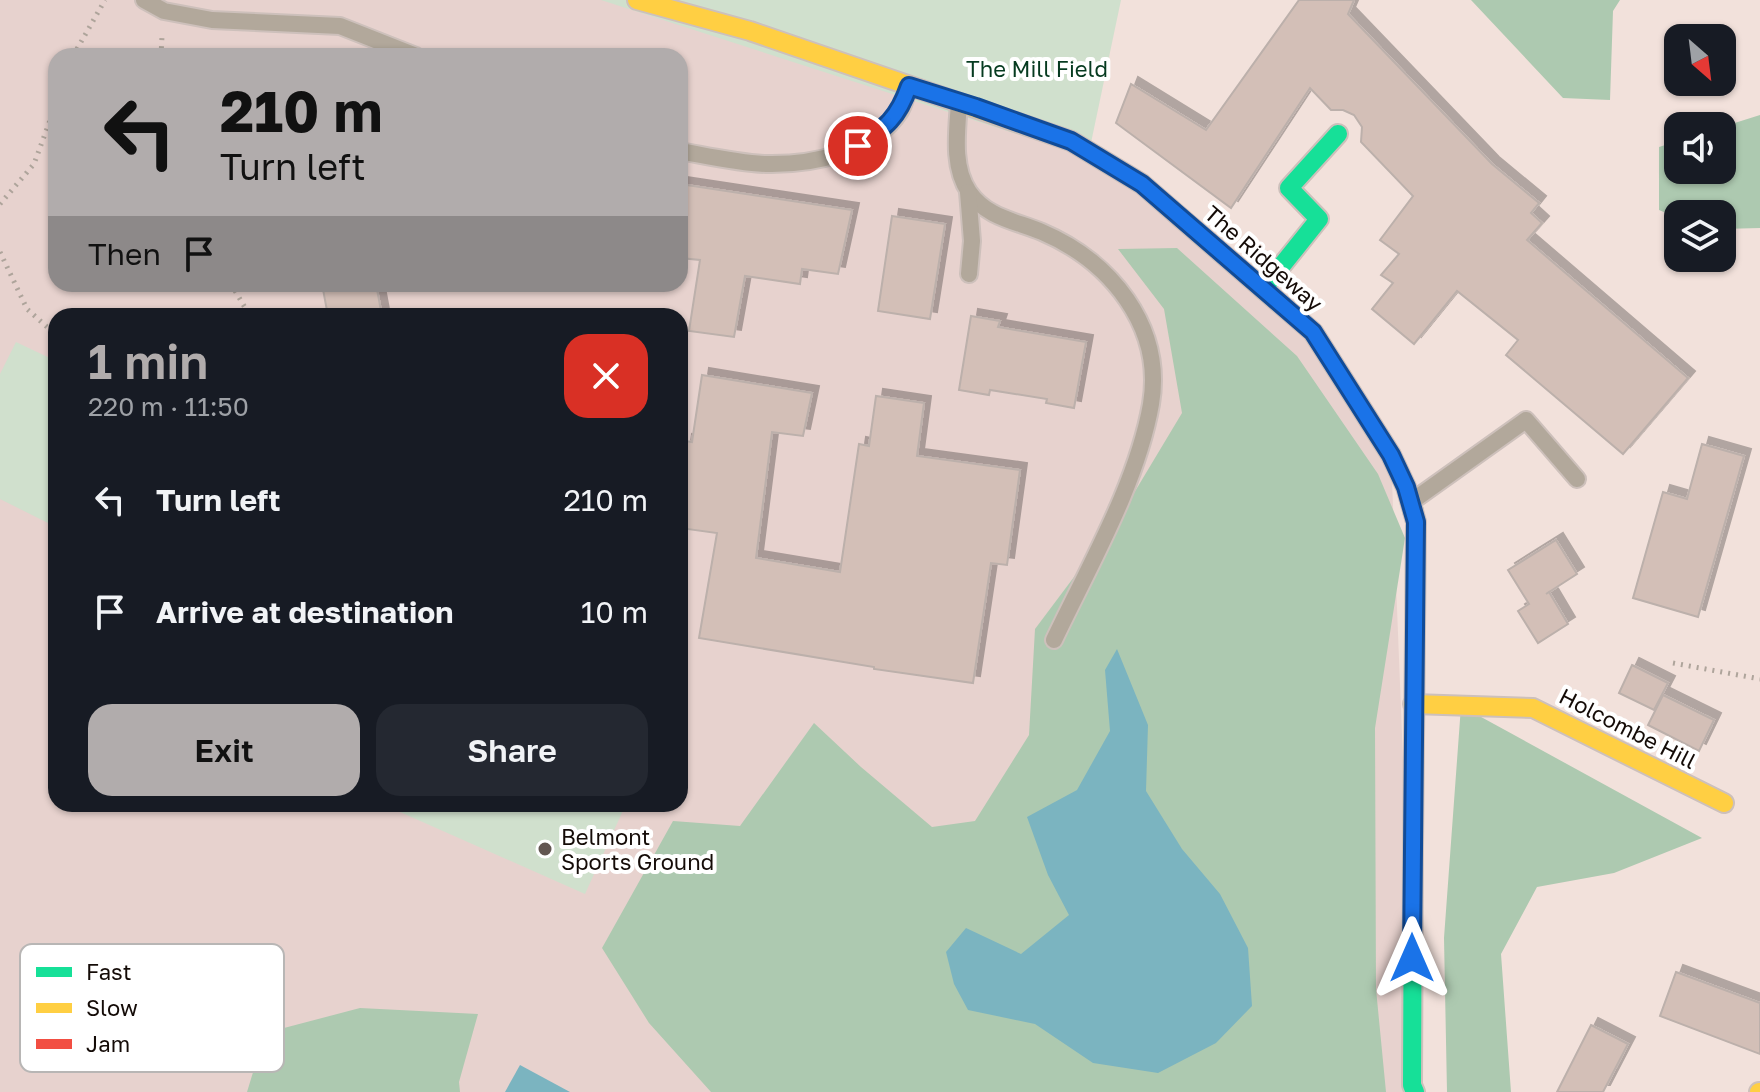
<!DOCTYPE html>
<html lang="en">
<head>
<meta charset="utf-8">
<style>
  :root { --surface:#171b24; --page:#242831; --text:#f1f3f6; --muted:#9ea1a6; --accent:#b1acac }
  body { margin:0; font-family:"Golos Text",sans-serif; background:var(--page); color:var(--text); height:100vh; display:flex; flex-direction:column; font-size:30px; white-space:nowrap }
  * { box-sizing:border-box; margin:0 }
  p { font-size:26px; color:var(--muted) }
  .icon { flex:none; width:44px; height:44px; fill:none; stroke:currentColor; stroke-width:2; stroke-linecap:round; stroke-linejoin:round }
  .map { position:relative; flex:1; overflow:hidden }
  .drawer { position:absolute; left:48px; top:308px; width:640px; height:504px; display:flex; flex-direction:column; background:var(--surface); border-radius:24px; box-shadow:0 2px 6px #0004 }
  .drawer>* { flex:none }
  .hud { position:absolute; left:48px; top:48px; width:640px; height:244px; border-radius:24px; box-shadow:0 2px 6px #0004; background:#b1acac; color:#111; overflow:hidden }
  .needle { width:52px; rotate:152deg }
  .tools { position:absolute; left:1664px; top:24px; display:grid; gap:16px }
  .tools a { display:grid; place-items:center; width:72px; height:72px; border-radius:16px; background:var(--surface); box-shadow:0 2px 6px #0004; font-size:40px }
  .pin { position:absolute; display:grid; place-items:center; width:68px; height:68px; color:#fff; margin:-34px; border:4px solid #fff; border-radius:50%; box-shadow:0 2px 8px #0007 }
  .me { position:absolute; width:88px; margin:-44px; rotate:0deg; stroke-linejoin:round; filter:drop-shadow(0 0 6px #0008) }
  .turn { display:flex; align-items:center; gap:28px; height:168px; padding:0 40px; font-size:36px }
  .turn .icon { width:104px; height:104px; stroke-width:2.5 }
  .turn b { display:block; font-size:56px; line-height:68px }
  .then { display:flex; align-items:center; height:76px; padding:0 40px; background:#0003; gap:16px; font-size:30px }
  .round { display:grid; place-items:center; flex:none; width:84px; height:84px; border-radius:24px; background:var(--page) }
  .headline { display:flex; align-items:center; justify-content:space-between; height:136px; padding:0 40px }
  h1 { font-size:48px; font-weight:600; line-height:60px; color:var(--accent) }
  .cta { display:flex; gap:16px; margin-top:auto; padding:16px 40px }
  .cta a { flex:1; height:92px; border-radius:24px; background:var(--accent); color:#111; font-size:32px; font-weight:600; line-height:92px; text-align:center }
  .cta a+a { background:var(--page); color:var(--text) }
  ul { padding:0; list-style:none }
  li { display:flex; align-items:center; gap:24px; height:112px; padding:0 40px }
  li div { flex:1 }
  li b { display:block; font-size:30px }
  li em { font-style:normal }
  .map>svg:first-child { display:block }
  .education { fill:#e7d2ce; fill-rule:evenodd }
  .green { fill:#d0e0cd }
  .forest { fill:#adc9b0 }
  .water { fill:#7bb4c0 }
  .building { fill:#d3bfb7; stroke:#bcb0ab; stroke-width:2; filter:url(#shadow) }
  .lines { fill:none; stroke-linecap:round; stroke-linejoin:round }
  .lane-casing { stroke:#cdc0bb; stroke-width:20 }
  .fast-casing { stroke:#cdc0bb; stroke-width:22 }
  .slow-casing { stroke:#cdc0bb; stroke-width:22 }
  .jam-casing { stroke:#cdc0bb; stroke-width:22 }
  .path { stroke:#aea49b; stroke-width:5; stroke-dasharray:2 6; stroke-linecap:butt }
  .lane { stroke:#b2a89b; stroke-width:16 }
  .fast { stroke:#16e098; stroke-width:18 }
  .slow { stroke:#ffcf43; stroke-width:18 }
  .jam { stroke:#f24e42; stroke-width:18 }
  .route-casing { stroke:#114b97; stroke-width:20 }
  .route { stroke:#1a73e8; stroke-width:14 }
  .poi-dot { fill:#625651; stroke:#fff; stroke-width:3 }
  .labels { text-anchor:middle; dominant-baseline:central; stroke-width:8; stroke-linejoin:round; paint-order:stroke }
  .park-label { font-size:22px; fill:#063b20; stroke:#fff }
  .street-label { font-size:22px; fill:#140b07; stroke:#fff }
  .poi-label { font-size:22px; fill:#140b07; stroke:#fff; text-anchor:start }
  .key { fill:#fff; stroke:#b8b6b5; stroke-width:2 }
  .key-label { font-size:22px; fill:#140b07 }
</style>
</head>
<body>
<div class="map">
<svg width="1760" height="1092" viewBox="0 0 1760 1092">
  <defs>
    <filter id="shadow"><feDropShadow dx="7" dy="-7" stdDeviation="0" flood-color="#0004"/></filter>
  </defs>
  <rect width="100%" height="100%" fill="#f2e1db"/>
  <path class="education" d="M 0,0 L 637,0 L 1071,141 L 1313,332 L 1391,455 L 1416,1092 L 0,1092 ZM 56,56 L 680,56 L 680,284 L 56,284 ZM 56,316 L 680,316 L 680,804 L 56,804 Z"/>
  <g class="green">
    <path d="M 601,0 L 1121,0 L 1088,157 Z"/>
    <path d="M 16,342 L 56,361 L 56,527 L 0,499 L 0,374 Z"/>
    <path d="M 382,804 L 626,804 L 585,894 Z"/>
  </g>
  <g class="forest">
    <path d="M 1471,0 L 1620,0 L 1613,11 L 1610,100 L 1563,98 Z"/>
    <path d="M 1760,115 L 1760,228 L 1722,229 L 1722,214 L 1678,214 L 1678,218 L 1659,210 L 1659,147 L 1678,141 L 1678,170 L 1722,170 L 1722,127 Z"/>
    <path d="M 1177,248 L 1297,356 L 1378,474 L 1405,538 L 1375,728 L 1376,989 L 1386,1092 L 711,1092 L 649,1023 L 602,948 L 673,821 L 740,826 L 814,723 L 861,767 L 932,827 L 975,821 L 1029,735 L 1035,629 L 1122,513 L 1182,413 L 1164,309 L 1118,249 Z"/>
    <path d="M 1461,706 L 1702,838 L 1614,873 L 1537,887 L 1501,954 L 1511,1092 L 1447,1092 L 1444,938 Z"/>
    <path d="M 360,1008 L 478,1014 L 459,1082 L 460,1092 L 247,1092 L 265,1033 Z"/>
  </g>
  <g class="water">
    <path d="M 1117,649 L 1148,725 L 1146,791 L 1182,849 L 1220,894 L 1248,948 L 1252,1006 L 1216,1043 L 1158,1073 L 1093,1063 L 1035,1024 L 968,1010 L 954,984 L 946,952 L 966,928 L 1021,954 L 1069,915 L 1048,875 L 1027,817 L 1077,790 L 1110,731 L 1105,670 Z"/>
    <path d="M 520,1065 L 570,1092 L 505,1092 Z"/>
  </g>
  <g class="building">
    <path d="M 1299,0 L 1354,0 L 1348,14 L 1492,164 L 1539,203 L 1531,213 L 1542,223 L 1527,240 L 1688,378 L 1623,454 L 1506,355 L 1518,340 L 1457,291 L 1414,344 L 1372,309 L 1393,283 L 1381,275 L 1399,254 L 1380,240 L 1413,196 L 1361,142 L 1362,127 L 1354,115 L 1343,110 L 1331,110 L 1310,88 L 1231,208 L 1116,123 L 1131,84 L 1206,130 Z"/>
    <path d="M 680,184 L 852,210 L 838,274 L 802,269 L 800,284 L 745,276 L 734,337 L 689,331 L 700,260 L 680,258 Z"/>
    <path d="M 892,216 L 945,224 L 930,319 L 878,311 Z"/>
    <path d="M 322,284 L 376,284 L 382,316 L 328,316 Z"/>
    <path d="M 971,316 L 1000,321 L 998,327 L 1086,342 L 1074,408 L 1046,403 L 1047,399 L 990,390 L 989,395 L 959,390 Z"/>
    <path d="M 702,375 L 812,393 L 803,436 L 772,432 L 756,558 L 840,572 L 859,444 L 869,446 L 876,396 L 924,403 L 917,456 L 1020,470 L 1007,565 L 991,563 L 973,683 L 874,669 L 874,667 L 699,638 L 717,533 L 680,528 L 680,478 L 685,441 L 692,442 Z"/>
    <path d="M 1702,444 L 1744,456 L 1698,617 L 1633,598 L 1663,492 L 1687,499 Z"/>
    <path d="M 1556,540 L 1577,574 L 1546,594 L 1549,592 L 1568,624 L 1538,643 L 1518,611 L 1529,604 L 1508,570 Z"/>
    <path d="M 1632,665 L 1668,683 L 1654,710 L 1619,693 Z"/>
    <path d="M 1663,695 L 1714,720 L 1699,751 L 1648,725 Z"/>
    <path d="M 1676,972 L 1760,1003 L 1760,1054 L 1660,1016 Z"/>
    <path d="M 1591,1025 L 1628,1044 L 1603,1092 L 1557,1092 Z"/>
  </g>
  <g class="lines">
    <defs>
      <g id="lane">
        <path d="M 144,0 L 164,11 L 212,20 L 340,26 L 416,56"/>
        <path d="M 959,103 C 957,132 952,167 969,192 C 987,218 1016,221 1042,232 C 1110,261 1164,326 1151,404 C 1137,484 1089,566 1054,640"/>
        <path d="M 680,151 C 708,156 738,163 766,164 C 812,165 873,153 900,111 C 904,105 906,95 909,88"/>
        <path d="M 968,192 L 972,241 L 969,274"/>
        <path d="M 1411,502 L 1526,420 L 1577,479"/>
      </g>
      <g id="fast">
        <path d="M 1181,218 L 1313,332 L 1391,455 L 1406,487 L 1413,511"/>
        <path d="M 1263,289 L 1319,219 L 1289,188 L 1338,134"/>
        <path d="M 1413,847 L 1412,1085 L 1415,1092"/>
      </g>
      <g id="slow">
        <path d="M 637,0 L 750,31 L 1071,141 L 1142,184 L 1181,218"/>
        <path d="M 1413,704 L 1533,708 L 1724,803"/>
        <path d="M 1759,1092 L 1760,1092"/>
      </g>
      <path id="jam" d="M 1413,847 L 1416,522 L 1413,511"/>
    </defs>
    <use href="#lane" class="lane-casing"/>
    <use href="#fast" class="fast-casing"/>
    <use href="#slow" class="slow-casing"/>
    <use href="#jam" class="jam-casing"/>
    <g class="path">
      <path d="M 73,56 L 105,0"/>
      <path d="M 161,56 L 162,36"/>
      <path d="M 0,204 L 34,164 L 56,104"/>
      <path d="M 0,252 L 27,309 L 56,335"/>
      <path d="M 231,284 L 250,316"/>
      <path d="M 1673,663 L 1760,679"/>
    </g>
    <use href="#lane" class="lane"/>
    <use href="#fast" class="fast"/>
    <use href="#slow" class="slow"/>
    <use href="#jam" class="jam"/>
  </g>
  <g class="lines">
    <defs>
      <path id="route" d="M 858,146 C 886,127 898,118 909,86 L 976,107 L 1071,141 L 1142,184 L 1313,332 L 1391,455 L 1406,487 L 1416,522 L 1412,958"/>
    </defs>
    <use href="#route" class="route-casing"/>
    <use href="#route" class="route"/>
  </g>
  <circle class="poi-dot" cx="545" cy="849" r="8"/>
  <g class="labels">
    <g class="park-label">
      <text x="1037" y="68">The Mill Field</text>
    </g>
    <g class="street-label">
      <text transform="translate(1264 258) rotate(41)">The Ridgeway</text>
      <text transform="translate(1628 728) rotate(27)">Holcombe Hill</text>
    </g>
    <g class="poi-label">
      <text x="561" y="836">Belmont<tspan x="561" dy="25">Sports Ground</tspan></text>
    </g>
  </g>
  <rect x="20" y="944" width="264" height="128" rx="12" class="key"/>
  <rect x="36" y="967" width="36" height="10" fill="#16e098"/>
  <rect x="36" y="1003" width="36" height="10" fill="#ffcf43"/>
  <rect x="36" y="1039" width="36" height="10" fill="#f24e42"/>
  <g class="key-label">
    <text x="86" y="980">Fast</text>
    <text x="86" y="1016">Slow</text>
    <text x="86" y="1052">Jam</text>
  </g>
</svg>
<div class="tools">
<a><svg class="needle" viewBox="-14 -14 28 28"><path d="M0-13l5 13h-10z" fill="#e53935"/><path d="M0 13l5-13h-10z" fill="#9ea1a6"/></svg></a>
<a><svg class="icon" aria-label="sound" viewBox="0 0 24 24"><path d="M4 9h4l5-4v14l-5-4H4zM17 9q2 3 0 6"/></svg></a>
<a><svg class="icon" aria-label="layers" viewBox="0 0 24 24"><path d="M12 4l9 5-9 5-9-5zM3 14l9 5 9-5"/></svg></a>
</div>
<div class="pin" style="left:858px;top:146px;background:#d93025"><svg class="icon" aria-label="arrive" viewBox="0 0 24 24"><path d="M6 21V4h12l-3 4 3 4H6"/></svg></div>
<svg class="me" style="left:1412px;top:958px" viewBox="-20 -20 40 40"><path d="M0-17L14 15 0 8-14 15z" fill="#1a73e8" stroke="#fff" stroke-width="4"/></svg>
<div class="hud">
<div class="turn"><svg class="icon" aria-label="left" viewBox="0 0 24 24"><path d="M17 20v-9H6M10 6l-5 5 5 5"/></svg><div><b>210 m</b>Turn left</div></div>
<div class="then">Then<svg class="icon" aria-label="arrive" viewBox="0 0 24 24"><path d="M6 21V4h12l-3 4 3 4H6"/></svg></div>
</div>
<section class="drawer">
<div class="headline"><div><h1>1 min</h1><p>220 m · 11:50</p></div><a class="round" style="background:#d93025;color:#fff"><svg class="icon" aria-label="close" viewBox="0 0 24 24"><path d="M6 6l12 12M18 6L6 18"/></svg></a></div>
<ul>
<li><svg class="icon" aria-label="left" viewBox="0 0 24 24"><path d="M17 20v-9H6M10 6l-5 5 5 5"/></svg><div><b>Turn left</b></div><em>210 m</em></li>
<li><svg class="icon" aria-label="arrive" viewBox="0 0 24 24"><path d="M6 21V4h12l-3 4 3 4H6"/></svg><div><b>Arrive at destination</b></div><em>10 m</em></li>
</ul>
<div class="cta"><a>Exit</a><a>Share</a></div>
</section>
</div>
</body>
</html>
